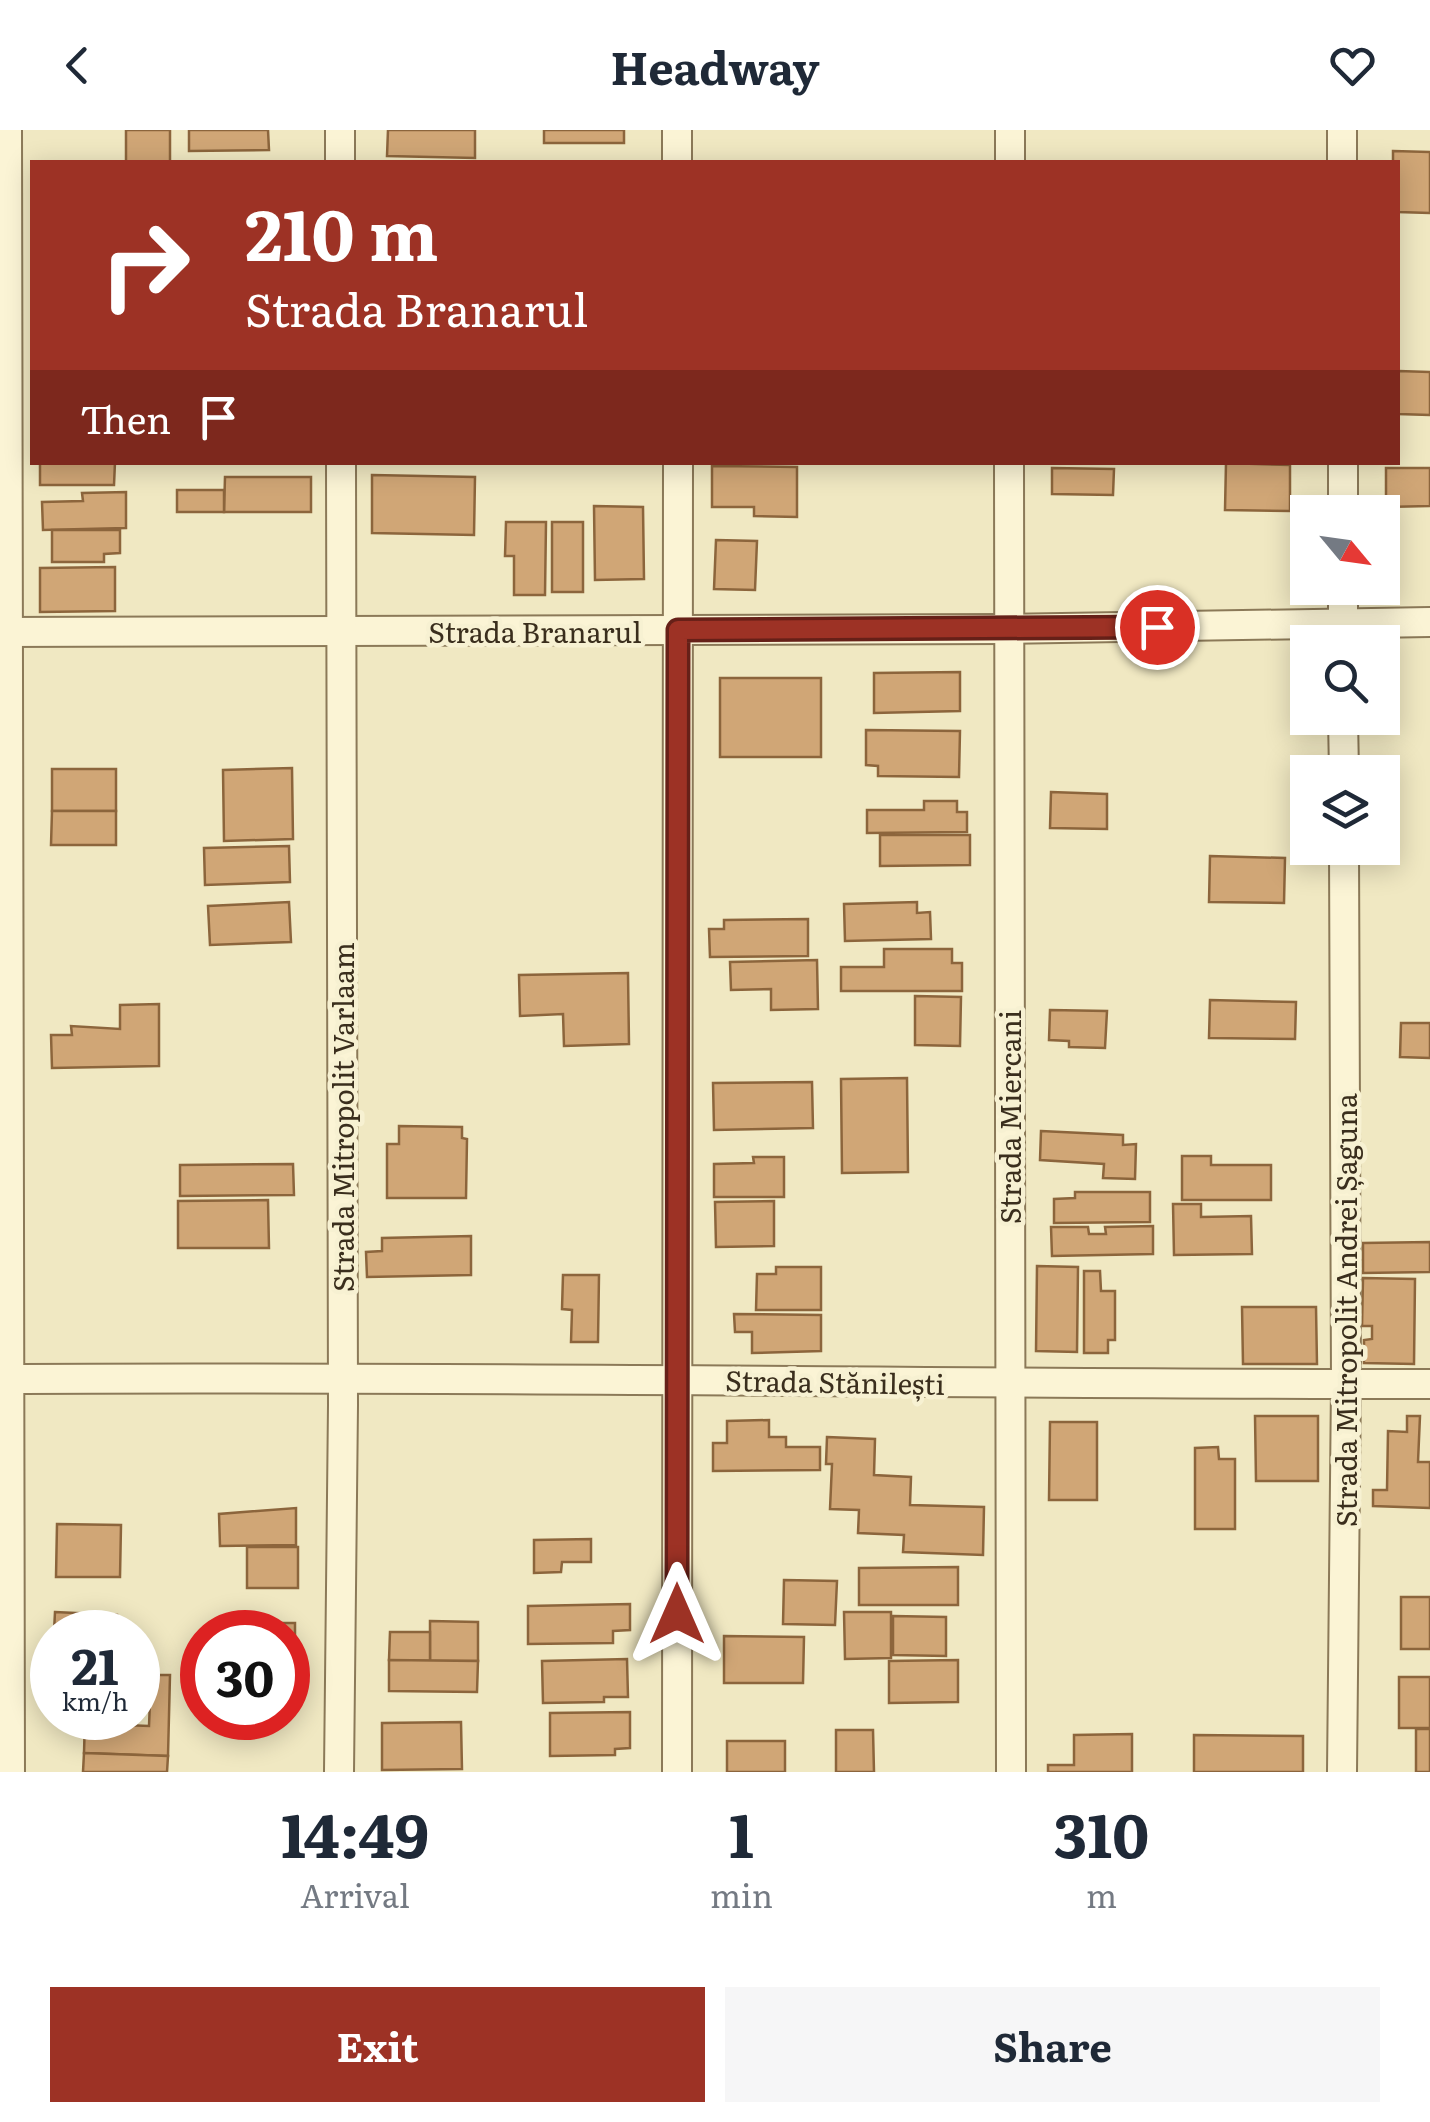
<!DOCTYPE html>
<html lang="en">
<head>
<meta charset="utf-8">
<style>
  :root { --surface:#fff; --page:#f6f6f7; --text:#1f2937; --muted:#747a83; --accent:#9d3225 }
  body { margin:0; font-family:Literata,serif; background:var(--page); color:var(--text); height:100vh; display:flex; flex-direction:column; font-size:38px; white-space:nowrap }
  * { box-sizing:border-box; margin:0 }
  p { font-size:32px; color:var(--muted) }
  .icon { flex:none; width:55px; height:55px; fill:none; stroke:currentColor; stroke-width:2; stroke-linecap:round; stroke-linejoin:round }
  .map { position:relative; height:1642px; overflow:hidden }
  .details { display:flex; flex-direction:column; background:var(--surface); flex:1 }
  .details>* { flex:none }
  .top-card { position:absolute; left:30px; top:30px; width:1370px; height:305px; border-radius:0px; box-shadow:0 5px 25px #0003; background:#9d3225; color:#fff; overflow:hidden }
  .needle { width:65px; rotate:119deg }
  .fabs { position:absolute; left:1290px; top:365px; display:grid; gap:20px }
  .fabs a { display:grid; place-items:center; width:110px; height:110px; border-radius:0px; background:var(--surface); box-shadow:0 5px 25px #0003; font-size:50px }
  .speed { position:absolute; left:30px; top:1480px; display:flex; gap:20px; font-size:50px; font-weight:700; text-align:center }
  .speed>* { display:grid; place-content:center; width:130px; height:130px; border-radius:50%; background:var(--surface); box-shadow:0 5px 25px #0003; line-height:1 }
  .speed small { font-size:25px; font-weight:400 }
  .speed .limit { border:15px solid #d22; background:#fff; color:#111 }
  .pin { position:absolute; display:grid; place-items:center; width:85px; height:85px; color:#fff; margin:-42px; border:5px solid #fff; border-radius:50%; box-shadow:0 2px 10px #0007 }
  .me { position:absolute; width:110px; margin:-55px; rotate:0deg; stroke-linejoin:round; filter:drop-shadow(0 0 8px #0008) }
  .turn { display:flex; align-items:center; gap:35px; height:210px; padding:0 50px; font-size:45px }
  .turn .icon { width:130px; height:130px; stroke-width:2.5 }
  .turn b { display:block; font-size:70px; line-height:85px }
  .then { display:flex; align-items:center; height:95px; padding:0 50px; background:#0003; gap:20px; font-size:38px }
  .eta { display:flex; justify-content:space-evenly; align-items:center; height:170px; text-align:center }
  .eta b { font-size:60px; font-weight:700; line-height:70px }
  .cta { display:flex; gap:20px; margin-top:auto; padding:20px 50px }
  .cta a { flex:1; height:115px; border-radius:0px; background:var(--accent); color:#fff; font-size:40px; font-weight:700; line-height:115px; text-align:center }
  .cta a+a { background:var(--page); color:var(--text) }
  header { display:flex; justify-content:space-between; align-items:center; height:130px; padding:0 50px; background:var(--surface); font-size:45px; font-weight:700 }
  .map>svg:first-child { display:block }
  .building { fill:#d0a676; stroke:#8c653c; stroke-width:2.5 }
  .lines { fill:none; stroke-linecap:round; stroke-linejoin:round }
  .street-casing { stroke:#8b7958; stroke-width:32 }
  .street { stroke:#fbf4d5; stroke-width:28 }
  .route-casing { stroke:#662018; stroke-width:25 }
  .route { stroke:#9d3225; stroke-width:18 }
  .labels { text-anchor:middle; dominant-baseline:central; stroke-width:9; stroke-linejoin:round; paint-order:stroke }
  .street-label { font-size:28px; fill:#3a2e1d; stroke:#f7f1d2 }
</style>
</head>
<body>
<header><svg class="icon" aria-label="back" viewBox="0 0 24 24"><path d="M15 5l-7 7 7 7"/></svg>Headway<svg class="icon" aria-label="heart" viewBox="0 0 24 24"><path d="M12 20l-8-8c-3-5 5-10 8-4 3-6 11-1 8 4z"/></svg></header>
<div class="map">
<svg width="1430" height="1642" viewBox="0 0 1430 1642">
  <rect width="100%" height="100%" fill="#f0e8c2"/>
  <g class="building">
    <rect x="126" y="0" width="44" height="32"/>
    <path d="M 189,0 L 268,0 L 269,20 L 189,21 Z"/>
    <path d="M 388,0 L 475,0 L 475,28 L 387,26 Z"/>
    <rect x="544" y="0" width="80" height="13"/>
    <path d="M 1393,21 L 1430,22 L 1430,83 L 1398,82 L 1398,32 L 1393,32 Z"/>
    <path d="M 1398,241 L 1430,242 L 1430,285 L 1398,284 Z"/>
    <path d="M 40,332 L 115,332 L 114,355 L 40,355 Z"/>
    <path d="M 1226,333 L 1290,335 L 1290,381 L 1225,380 Z"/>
    <path d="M 712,336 L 797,337 L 797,387 L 754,386 L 754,377 L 712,377 Z"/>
    <path d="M 1052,338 L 1114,339 L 1113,365 L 1052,364 Z"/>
    <path d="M 1386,338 L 1430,338 L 1430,376 L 1386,377 Z"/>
    <path d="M 372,345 L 475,347 L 474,405 L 372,403 Z"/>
    <path d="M 225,347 L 311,347 L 311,382 L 224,382 Z"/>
    <rect x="177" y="360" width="47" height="22"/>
    <path d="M 126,362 L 126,398 L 43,400 L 42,372 L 83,371 L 82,363 Z"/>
    <path d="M 594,376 L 643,377 L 644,449 L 595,450 Z"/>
    <path d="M 506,392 L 546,392 L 545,465 L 514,465 L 514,426 L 505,426 Z"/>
    <rect x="552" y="392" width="31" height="70"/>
    <path d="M 52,400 L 120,400 L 120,423 L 104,424 L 104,432 L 52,432 Z"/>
    <path d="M 716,410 L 757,411 L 755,460 L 714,459 Z"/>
    <path d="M 115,437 L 115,481 L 40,482 L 40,438 Z"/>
    <path d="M 960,542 L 960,581 L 874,583 L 874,543 Z"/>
    <rect x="720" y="548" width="101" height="79"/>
    <path d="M 866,600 L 960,601 L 959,647 L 878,646 L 878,636 L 866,635 Z"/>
    <path d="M 292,638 L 293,709 L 224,711 L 223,640 Z"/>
    <rect x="52" y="639" width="64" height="42"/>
    <path d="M 1051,662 L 1107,664 L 1107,699 L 1050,698 Z"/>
    <path d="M 924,671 L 957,671 L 957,682 L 967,682 L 967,702 L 867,703 L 867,680 L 924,680 Z"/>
    <path d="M 52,681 L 116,681 L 116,715 L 51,715 Z"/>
    <path d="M 880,705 L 970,705 L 970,735 L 880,736 Z"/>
    <path d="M 289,716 L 290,752 L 205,755 L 204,718 Z"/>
    <path d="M 1210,726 L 1285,728 L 1284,773 L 1209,772 Z"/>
    <path d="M 289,772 L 291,812 L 210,815 L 208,776 Z"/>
    <path d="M 917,772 L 917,783 L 930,782 L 931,809 L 845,811 L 844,774 Z"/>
    <path d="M 808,789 L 808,826 L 710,827 L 709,799 L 724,799 L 724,790 Z"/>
    <path d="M 884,819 L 952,819 L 952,833 L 962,833 L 962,861 L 841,861 L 841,837 L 884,837 Z"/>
    <path d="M 817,830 L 818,879 L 771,880 L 771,859 L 731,860 L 730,832 Z"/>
    <path d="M 628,843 L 629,914 L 564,916 L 563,884 L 520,886 L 519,845 Z"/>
    <path d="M 915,866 L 961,867 L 960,916 L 915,915 Z"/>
    <path d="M 1210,870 L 1296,872 L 1295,909 L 1209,908 Z"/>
    <path d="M 159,874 L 159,936 L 52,938 L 51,905 L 72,905 L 71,896 L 120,899 L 120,875 Z"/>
    <path d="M 1050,880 L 1107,881 L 1105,918 L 1069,917 L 1069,911 L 1049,910 Z"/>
    <path d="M 1401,893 L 1430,893 L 1430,928 L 1400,927 Z"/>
    <path d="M 907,948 L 908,1042 L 842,1043 L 841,949 Z"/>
    <path d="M 812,952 L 813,998 L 714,1000 L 713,953 Z"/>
    <path d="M 399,996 L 462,997 L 462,1008 L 467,1009 L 466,1068 L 387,1068 L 387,1014 L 399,1014 Z"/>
    <path d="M 1041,1001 L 1123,1005 L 1123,1015 L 1136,1014 L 1135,1049 L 1103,1048 L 1104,1034 L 1040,1030 Z"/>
    <path d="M 1182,1026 L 1211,1026 L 1211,1035 L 1271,1035 L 1271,1070 L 1182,1070 Z"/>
    <path d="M 753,1027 L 784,1027 L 784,1067 L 714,1067 L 714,1034 L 754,1033 Z"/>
    <path d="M 293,1034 L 294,1065 L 180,1066 L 180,1035 Z"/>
    <path d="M 1075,1062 L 1150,1062 L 1150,1092 L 1054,1093 L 1054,1069 L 1075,1068 Z"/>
    <path d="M 268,1070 L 269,1118 L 178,1118 L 178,1071 Z"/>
    <path d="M 774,1071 L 774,1116 L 716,1117 L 715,1072 Z"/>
    <path d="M 1173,1074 L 1201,1074 L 1201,1087 L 1251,1086 L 1252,1124 L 1174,1125 Z"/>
    <path d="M 1153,1096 L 1153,1124 L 1052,1126 L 1051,1097 L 1088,1097 L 1089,1104 L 1106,1104 L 1105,1097 Z"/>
    <path d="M 471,1106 L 471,1145 L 367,1147 L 366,1122 L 382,1121 L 382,1108 Z"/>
    <path d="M 1430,1112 L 1430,1142 L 1363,1143 L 1363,1113 Z"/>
    <path d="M 1037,1136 L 1078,1137 L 1077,1222 L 1036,1221 Z"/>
    <path d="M 776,1137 L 821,1137 L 821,1180 L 756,1180 L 757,1144 L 776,1144 Z"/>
    <path d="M 1084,1141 L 1100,1141 L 1101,1161 L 1115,1161 L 1115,1210 L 1108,1210 L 1108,1223 L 1084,1223 Z"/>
    <path d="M 563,1145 L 599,1145 L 598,1212 L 571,1212 L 572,1180 L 562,1179 Z"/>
    <path d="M 1363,1148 L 1415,1149 L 1414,1234 L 1364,1233 L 1364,1210 L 1372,1209 L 1372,1196 L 1362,1196 Z"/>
    <path d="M 1242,1177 L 1316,1177 L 1317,1234 L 1243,1234 Z"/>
    <path d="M 734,1184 L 821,1185 L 821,1221 L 752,1223 L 752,1202 L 735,1202 Z"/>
    <path d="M 1255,1286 L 1318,1286 L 1318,1351 L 1256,1351 Z"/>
    <path d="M 1407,1286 L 1420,1286 L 1418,1332 L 1430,1332 L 1430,1378 L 1373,1376 L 1373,1360 L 1387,1360 L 1388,1301 L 1407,1302 Z"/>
    <path d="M 769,1290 L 769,1307 L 786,1307 L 786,1317 L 820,1317 L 820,1340 L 713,1341 L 713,1313 L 727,1313 L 727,1291 Z"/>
    <path d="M 1050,1292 L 1097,1292 L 1097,1370 L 1049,1370 Z"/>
    <path d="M 827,1307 L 875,1309 L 874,1345 L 911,1347 L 910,1375 L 984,1377 L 983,1425 L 903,1422 L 904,1405 L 858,1403 L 859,1380 L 830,1379 L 832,1334 L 826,1334 Z"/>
    <path d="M 1218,1317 L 1219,1329 L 1235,1329 L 1235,1399 L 1195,1399 L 1195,1318 Z"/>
    <path d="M 296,1378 L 296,1415 L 220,1416 L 219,1384 Z"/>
    <path d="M 57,1394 L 121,1395 L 120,1447 L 56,1447 Z"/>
    <path d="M 591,1409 L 591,1432 L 562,1432 L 561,1442 L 534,1443 L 534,1410 Z"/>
    <rect x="247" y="1417" width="51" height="41"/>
    <path d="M 958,1437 L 958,1475 L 859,1475 L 859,1438 Z"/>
    <path d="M 784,1450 L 837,1451 L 835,1495 L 783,1494 Z"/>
    <rect x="1401" y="1467" width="29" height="52"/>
    <path d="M 630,1474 L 630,1500 L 613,1501 L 613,1513 L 528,1514 L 528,1476 Z"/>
    <path d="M 55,1482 L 117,1485 L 116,1502 L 54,1502 Z"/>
    <path d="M 844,1482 L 891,1482 L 891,1528 L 845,1529 Z"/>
    <path d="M 893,1486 L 946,1487 L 946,1526 L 893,1525 Z"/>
    <path d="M 430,1491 L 478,1492 L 478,1531 L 430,1531 Z"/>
    <path d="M 264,1493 L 295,1493 L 295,1535 L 288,1535 L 288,1502 L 237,1502 L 264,1500 Z"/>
    <path d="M 390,1502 L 430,1502 L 430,1531 L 389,1530 Z"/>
    <path d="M 724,1506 L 804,1507 L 803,1553 L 724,1553 Z"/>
    <path d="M 627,1529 L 628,1567 L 604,1567 L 604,1572 L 543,1573 L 542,1531 Z"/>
    <path d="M 389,1530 L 478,1531 L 477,1562 L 389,1561 Z"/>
    <path d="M 958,1530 L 958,1572 L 889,1573 L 889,1531 Z"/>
    <path d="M 151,1545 L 170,1545 L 168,1626 L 84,1623 L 85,1588 L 124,1588 L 124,1595 L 149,1596 Z"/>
    <rect x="1399" y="1547" width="31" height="51"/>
    <path d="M 630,1582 L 630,1618 L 615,1619 L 615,1625 L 550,1626 L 550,1583 Z"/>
    <path d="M 461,1592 L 462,1639 L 382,1640 L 382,1593 Z"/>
    <rect x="1416" y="1599" width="14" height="43"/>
    <path d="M 836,1600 L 873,1600 L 874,1642 L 836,1642 Z"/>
    <path d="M 1132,1604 L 1132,1642 L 1048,1642 L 1048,1635 L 1074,1635 L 1074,1605 Z"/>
    <path d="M 1194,1605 L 1303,1606 L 1303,1642 L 1194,1642 Z"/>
    <rect x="727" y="1611" width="58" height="31"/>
    <path d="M 84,1623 L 168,1626 L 167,1642 L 83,1642 Z"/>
  </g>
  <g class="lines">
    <defs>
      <g id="street">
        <path d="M 7,0 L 10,1642"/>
        <path d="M 340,0 L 340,32"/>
        <path d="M 677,0 L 677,32"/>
        <path d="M 1342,0 L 1342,32"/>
        <path d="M 1010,32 L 1010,0"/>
        <path d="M 1009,332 L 1011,1642"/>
        <path d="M 1343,332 L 1343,382"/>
        <path d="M 1343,458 L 1343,511"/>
        <path d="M 0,502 L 1008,499 L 1430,492"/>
        <path d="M 1343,588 L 1344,642"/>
        <path d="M 0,1249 C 477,1246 953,1254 1430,1254"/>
        <path d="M 339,1642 L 343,1275 L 341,332"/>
        <path d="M 677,1642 L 678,332"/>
        <path d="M 1342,1642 L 1346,1254 L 1344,718"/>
      </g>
    </defs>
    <use href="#street" class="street-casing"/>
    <use href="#street" class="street"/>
  </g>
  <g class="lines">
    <defs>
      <path id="route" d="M 677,1484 L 678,500 L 1157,497"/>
    </defs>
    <use href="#route" class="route-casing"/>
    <use href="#route" class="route"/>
  </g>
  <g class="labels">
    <g class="street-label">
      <text x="535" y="501">Strada Branarul</text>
      <text transform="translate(342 987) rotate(-90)">Strada Mitropolit Varlaam</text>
      <text transform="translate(1009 987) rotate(-90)">Strada Miercani</text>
      <text transform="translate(1345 1180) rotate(-90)">Strada Mitropolit Andrei Șaguna</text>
      <text transform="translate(835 1251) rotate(1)">Strada Stănilești</text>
    </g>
  </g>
</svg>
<div class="fabs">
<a><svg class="needle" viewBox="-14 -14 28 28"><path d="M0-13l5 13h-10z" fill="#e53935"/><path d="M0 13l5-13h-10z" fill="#747a83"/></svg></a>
<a><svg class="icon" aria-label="search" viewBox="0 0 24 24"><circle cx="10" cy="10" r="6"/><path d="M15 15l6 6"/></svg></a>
<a><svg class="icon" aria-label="layers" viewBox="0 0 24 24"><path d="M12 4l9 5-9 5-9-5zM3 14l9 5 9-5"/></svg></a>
</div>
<div class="speed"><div>21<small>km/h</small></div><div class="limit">30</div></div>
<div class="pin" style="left:1157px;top:497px;background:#d93025"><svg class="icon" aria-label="arrive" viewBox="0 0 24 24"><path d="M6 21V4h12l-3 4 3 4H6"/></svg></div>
<svg class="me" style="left:677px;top:1484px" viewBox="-20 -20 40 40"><path d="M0-17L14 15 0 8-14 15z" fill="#9d3225" stroke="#fff" stroke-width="4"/></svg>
<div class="top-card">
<div class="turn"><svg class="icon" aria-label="right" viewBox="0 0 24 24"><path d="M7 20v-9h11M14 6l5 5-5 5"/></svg><div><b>210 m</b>Strada Branarul</div></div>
<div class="then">Then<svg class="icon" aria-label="arrive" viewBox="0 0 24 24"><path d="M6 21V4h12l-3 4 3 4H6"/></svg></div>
</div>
</div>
<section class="details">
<div class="eta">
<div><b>14:49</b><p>Arrival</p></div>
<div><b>1</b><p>min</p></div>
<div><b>310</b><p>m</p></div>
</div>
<div class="cta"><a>Exit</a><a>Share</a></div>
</section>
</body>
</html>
